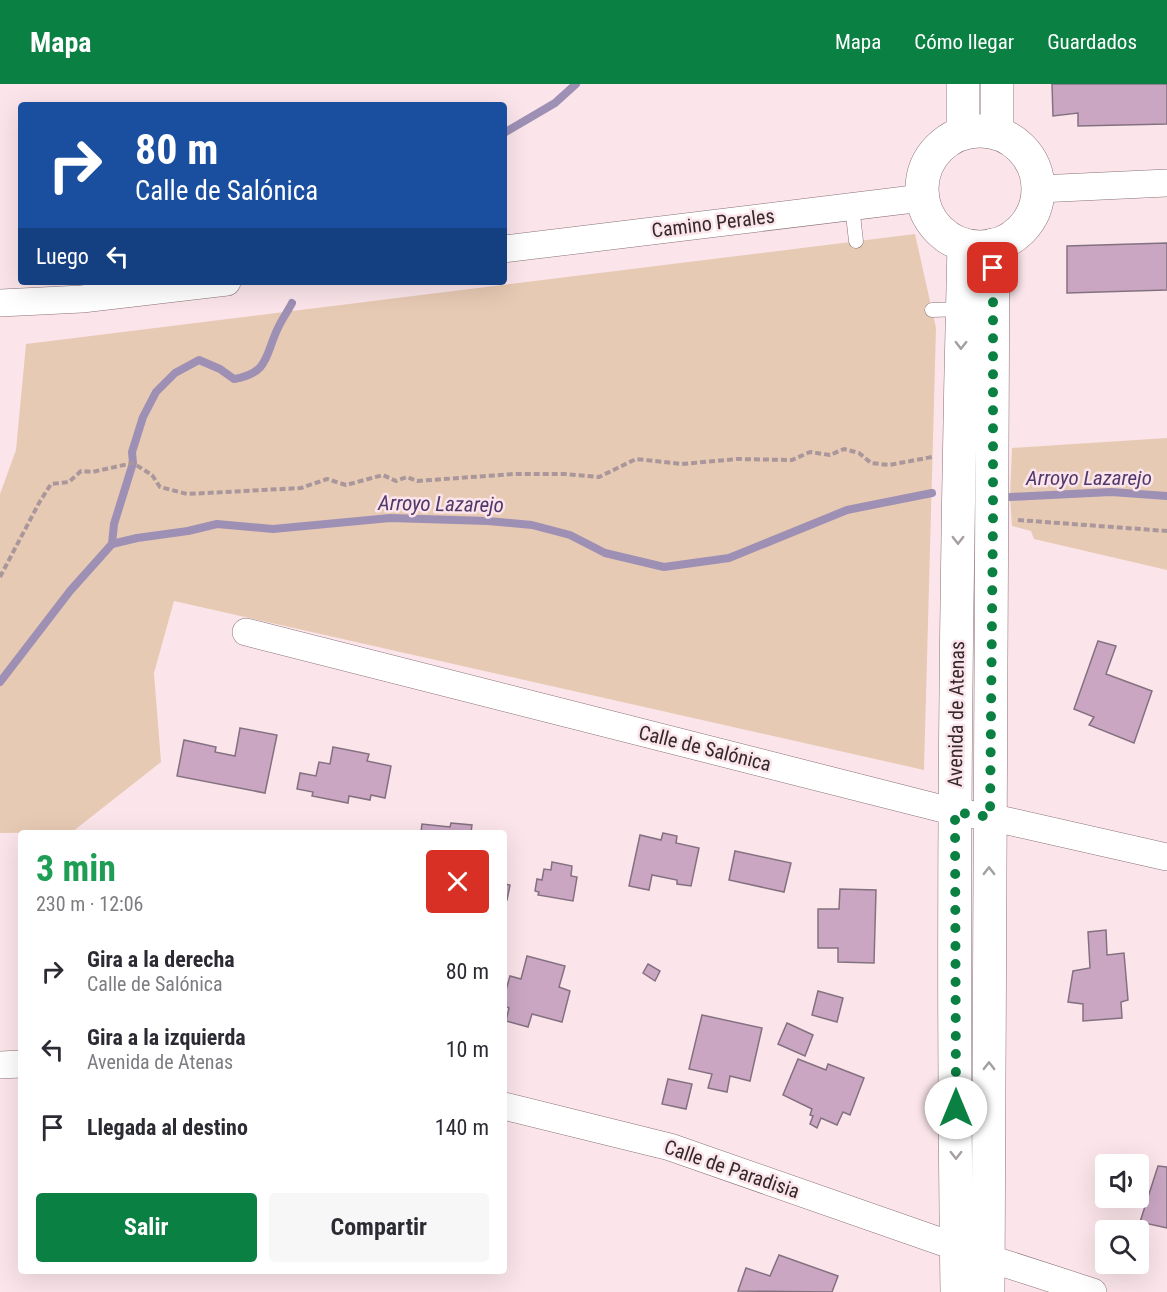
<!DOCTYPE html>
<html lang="es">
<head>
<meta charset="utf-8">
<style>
  :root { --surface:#fff; --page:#f7f7f7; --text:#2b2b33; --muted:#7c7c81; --accent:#0b8043 }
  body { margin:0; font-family:"Roboto Condensed",sans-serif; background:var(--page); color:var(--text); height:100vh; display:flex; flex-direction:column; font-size:22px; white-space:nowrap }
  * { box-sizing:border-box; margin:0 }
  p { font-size:20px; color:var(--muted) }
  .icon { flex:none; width:33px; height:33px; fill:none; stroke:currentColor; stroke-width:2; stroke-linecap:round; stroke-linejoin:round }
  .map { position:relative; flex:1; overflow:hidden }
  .side { position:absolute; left:18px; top:746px; width:489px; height:444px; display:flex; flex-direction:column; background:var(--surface); border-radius:6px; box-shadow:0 6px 24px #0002 }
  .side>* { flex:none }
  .hud { position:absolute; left:18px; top:18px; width:489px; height:183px; border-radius:6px; box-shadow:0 6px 24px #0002; background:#1a4fa0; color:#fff; overflow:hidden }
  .tools { position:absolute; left:1095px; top:1070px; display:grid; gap:12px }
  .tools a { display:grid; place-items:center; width:54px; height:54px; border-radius:6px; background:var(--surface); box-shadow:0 6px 24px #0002; font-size:30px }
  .pin { position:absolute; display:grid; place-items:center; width:51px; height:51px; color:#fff; margin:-26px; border-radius:12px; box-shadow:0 3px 9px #0006 }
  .me { position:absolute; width:66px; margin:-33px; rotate:0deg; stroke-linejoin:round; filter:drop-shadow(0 0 4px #0008) }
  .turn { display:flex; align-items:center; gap:21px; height:126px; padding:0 18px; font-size:27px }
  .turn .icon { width:78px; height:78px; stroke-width:2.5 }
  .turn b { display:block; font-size:42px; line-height:51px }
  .then { display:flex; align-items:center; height:57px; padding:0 18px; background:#0003; gap:12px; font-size:22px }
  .round { display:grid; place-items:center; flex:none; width:63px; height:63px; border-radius:6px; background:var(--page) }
  .summary { display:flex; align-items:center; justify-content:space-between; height:102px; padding:0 18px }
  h1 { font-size:36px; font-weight:700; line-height:45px; color:#1e9e55 }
  .action { display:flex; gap:12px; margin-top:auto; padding:12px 18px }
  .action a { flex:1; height:69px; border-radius:6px; background:var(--accent); color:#fff; font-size:24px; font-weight:700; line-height:69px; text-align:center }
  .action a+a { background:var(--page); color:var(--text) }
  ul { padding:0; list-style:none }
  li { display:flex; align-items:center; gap:18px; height:78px; padding:0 18px }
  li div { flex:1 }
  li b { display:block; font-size:22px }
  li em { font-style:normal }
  header { display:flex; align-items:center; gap:36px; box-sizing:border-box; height:84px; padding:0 30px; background:var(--accent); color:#fff }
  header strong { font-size:28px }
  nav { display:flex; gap:33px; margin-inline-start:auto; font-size:21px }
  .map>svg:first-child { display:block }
  .green { fill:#e7cab4 }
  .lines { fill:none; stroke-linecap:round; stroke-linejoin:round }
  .stream { stroke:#9e8fb5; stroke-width:8 }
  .building { fill:#caa6c3; stroke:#847180; stroke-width:1.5 }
  .service-casing { stroke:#897177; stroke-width:15 }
  .minor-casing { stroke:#897177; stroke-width:28 }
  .secondary-casing { stroke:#897177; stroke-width:34 }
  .path { stroke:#a9979b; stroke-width:4; stroke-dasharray:6 3; stroke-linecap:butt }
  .service { stroke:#fff; stroke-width:14 }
  .minor { stroke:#fff; stroke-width:27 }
  .secondary { stroke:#fff; stroke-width:33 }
  .oneway { stroke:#a49fa0 }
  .route { stroke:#0b8043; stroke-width:10; stroke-dasharray:0 18 }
  .labels { text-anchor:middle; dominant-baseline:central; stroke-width:5; stroke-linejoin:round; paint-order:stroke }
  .street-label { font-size:20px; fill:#34292c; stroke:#fbe5ea }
  .water-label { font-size:21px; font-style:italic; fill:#4f386c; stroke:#fbe5ea }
</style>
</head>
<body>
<header>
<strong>Mapa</strong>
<nav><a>Mapa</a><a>Cómo llegar</a><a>Guardados</a></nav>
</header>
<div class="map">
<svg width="1167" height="1208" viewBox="0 0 1167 1208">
  <rect width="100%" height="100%" fill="#fbe5ea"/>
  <g class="green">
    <path d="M 915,150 L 936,244 L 924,686 L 174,517 L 154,589 L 161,678 L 72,748 L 0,749 L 0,410 L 16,366 L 26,260 Z"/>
    <path d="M 1167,354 L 1167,486 L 1034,455 L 1031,447 L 1012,442 L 1010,413 L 1012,364 Z"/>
  </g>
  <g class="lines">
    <g class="stream">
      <path d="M 504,49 L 555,19 L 576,0"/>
      <path d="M 1010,413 L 1111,408 L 1167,412"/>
      <path d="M 112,460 L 114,440 L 133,379 L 132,368 L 143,333 L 156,308 L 175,289 L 199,276 L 220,285 L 234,295 C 270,289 265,270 278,244 C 282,235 288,227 292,219"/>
      <path d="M 0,598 L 70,507 L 112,460 L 137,454 L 188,447 L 217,440 L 273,445 L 390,434 L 488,437 L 532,441 L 570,451 L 605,469 L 664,483 L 729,474 L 847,426 L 932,409"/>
    </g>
  </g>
  <g class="building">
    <path d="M 1052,0 L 1167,0 L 1167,40 L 1078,42 L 1078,29 L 1053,32 Z"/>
    <path d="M 1167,159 L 1167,206 L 1067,209 L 1067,162 Z"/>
    <path d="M 1098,557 L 1116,562 L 1106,590 L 1152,607 L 1134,659 L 1089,641 L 1094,633 L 1074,625 Z"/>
    <path d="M 240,644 L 277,651 L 265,709 L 177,692 L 184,656 L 216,663 L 215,668 L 235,672 Z"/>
    <path d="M 333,663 L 369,670 L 367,677 L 391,682 L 385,714 L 371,711 L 370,716 L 349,712 L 348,719 L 312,712 L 313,708 L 297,705 L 300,689 L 316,692 L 319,678 L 330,680 Z"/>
    <path d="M 451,739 L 472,741 L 471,748 L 421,748 L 422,740 L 450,743 Z"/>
    <path d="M 663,749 L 677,752 L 676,759 L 699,764 L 691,802 L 677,800 L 677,796 L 652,791 L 649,806 L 629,802 L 640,751 L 661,756 Z"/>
    <path d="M 735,767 L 791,779 L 784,808 L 729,796 Z"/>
    <path d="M 552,778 L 572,782 L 571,792 L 577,793 L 573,817 L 538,811 L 539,808 L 535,807 L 537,795 L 542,796 L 544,785 L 551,786 Z"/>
    <path d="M 504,800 L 510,801 L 507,816 L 504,816 Z"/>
    <path d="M 840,805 L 876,806 L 874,879 L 838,878 L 838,864 L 818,864 L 818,825 L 839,825 Z"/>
    <path d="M 1106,846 L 1107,871 L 1124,869 L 1128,916 L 1121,918 L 1122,934 L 1083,937 L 1083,920 L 1068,918 L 1073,887 L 1090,884 L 1088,848 Z"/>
    <path d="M 527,872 L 565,882 L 559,903 L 570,907 L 562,938 L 532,930 L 528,943 L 506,937 L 509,924 L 504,922 L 504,913 L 510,892 L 521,895 Z"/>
    <path d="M 648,880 L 660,887 L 655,897 L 643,889 Z"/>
    <path d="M 818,907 L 843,914 L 837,938 L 812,931 Z"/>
    <path d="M 702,931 L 762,944 L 750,997 L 730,992 L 727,1008 L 708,1004 L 712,990 L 689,985 Z"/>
    <path d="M 787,939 L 813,951 L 805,972 L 778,960 Z"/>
    <path d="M 798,975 L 826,986 L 828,980 L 864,994 L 850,1031 L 843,1028 L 837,1041 L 821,1034 L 817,1044 L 810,1040 L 813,1032 L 810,1031 L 812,1025 L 783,1011 Z"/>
    <path d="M 668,995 L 692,1000 L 686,1025 L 662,1020 Z"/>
    <path d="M 1158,1082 L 1167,1083 L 1167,1144 L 1140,1138 Z"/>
    <path d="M 779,1171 L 838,1192 L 832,1208 L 738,1207 L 746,1184 L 770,1192 Z"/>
  </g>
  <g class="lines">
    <defs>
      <g id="service">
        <path d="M 852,122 L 856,157"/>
        <path d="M 932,226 L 962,225"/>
      </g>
      <g id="minor">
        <path d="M 1039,105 L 1167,99"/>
        <path d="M 504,165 L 922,114"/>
        <path d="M 0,219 L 82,215 L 227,198"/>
        <path d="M 246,548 L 955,728 L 990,733 L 1167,773"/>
        <path d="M 0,981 L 21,980"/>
        <path d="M 504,1022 L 670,1063 L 988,1174 L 1093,1208"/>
      </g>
      <g id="secondary">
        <circle cx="980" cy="105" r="58"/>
        <path d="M 963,49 L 963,0"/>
        <path d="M 997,49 L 997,0"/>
        <path d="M 957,1208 C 952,859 955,510 964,161"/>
        <path d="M 988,1208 L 993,161"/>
      </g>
    </defs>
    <use href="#service" class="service-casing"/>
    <use href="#minor" class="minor-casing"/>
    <use href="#secondary" class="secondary-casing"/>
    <g class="path">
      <path d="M 1018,436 L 1167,447"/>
      <path d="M 0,493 L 39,419 L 51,400 L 69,398 L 81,387 L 92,388 L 133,379 L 152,391 L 160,403 L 187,410 L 301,404 L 327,395 L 346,401 L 383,391 L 396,397 L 407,393 L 417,397 L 514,390 L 565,390 L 599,393 L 636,375 L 682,380 L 737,375 L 792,376 L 810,368 L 830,371 L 844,365 L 859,369 L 871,379 L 889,381 L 932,373"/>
    </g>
    <use href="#service" class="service"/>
    <use href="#minor" class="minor"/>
    <use href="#secondary" class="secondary"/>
  </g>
  <defs><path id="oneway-chevron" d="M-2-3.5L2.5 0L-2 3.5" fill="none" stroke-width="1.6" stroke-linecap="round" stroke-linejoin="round" transform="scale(1.5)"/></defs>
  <g class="oneway">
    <use href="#oneway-chevron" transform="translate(961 261) rotate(91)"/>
    <use href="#oneway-chevron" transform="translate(958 456) rotate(90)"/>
    <use href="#oneway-chevron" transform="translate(989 787) rotate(-90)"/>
    <use href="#oneway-chevron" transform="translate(989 982) rotate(-90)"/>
    <use href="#oneway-chevron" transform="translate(956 1071) rotate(90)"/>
  </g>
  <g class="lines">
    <path class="route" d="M 956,1024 L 955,728 L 990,733 L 993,434 L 993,184"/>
  </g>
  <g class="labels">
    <g class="street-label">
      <text transform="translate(713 139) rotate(-7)">Camino Perales</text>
      <text transform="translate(956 630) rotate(-89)">Avenida de Atenas</text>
      <text transform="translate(705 664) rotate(14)">Calle de Salónica</text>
      <text transform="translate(732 1085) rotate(19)">Calle de Paradisia</text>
    </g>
    <g class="water-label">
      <text x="1089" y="394">Arroyo Lazarejo</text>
      <text transform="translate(441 420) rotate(1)">Arroyo Lazarejo</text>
    </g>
  </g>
</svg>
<div class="tools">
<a><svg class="icon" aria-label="sound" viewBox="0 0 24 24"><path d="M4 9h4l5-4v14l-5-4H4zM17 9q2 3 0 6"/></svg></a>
<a><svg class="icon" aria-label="search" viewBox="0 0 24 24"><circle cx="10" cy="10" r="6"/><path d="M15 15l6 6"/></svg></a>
</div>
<div class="pin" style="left:993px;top:184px;background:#d93025"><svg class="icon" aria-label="arrive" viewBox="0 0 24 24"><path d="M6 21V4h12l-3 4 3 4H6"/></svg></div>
<svg class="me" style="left:956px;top:1024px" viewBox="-20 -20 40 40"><circle r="19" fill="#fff"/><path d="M0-13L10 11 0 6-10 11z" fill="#0b8043"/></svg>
<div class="hud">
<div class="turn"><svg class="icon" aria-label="right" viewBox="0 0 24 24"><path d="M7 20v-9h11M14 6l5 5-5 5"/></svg><div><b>80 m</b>Calle de Salónica</div></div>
<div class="then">Luego<svg class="icon" aria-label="left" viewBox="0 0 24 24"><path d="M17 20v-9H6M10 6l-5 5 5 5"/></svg></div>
</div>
<section class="side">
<div class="summary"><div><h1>3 min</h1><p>230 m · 12:06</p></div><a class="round" style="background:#d93025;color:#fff"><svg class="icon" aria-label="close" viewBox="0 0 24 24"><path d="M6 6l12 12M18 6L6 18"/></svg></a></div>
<ul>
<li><svg class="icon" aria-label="right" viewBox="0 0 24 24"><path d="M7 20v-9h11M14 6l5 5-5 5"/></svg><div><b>Gira a la derecha</b><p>Calle de Salónica</p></div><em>80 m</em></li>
<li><svg class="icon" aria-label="left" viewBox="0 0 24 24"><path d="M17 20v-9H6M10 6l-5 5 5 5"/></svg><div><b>Gira a la izquierda</b><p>Avenida de Atenas</p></div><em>10 m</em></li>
<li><svg class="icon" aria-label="arrive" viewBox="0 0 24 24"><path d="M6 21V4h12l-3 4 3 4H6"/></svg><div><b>Llegada al destino</b></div><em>140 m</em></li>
</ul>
<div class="action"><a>Salir</a><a>Compartir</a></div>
</section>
</div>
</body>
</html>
